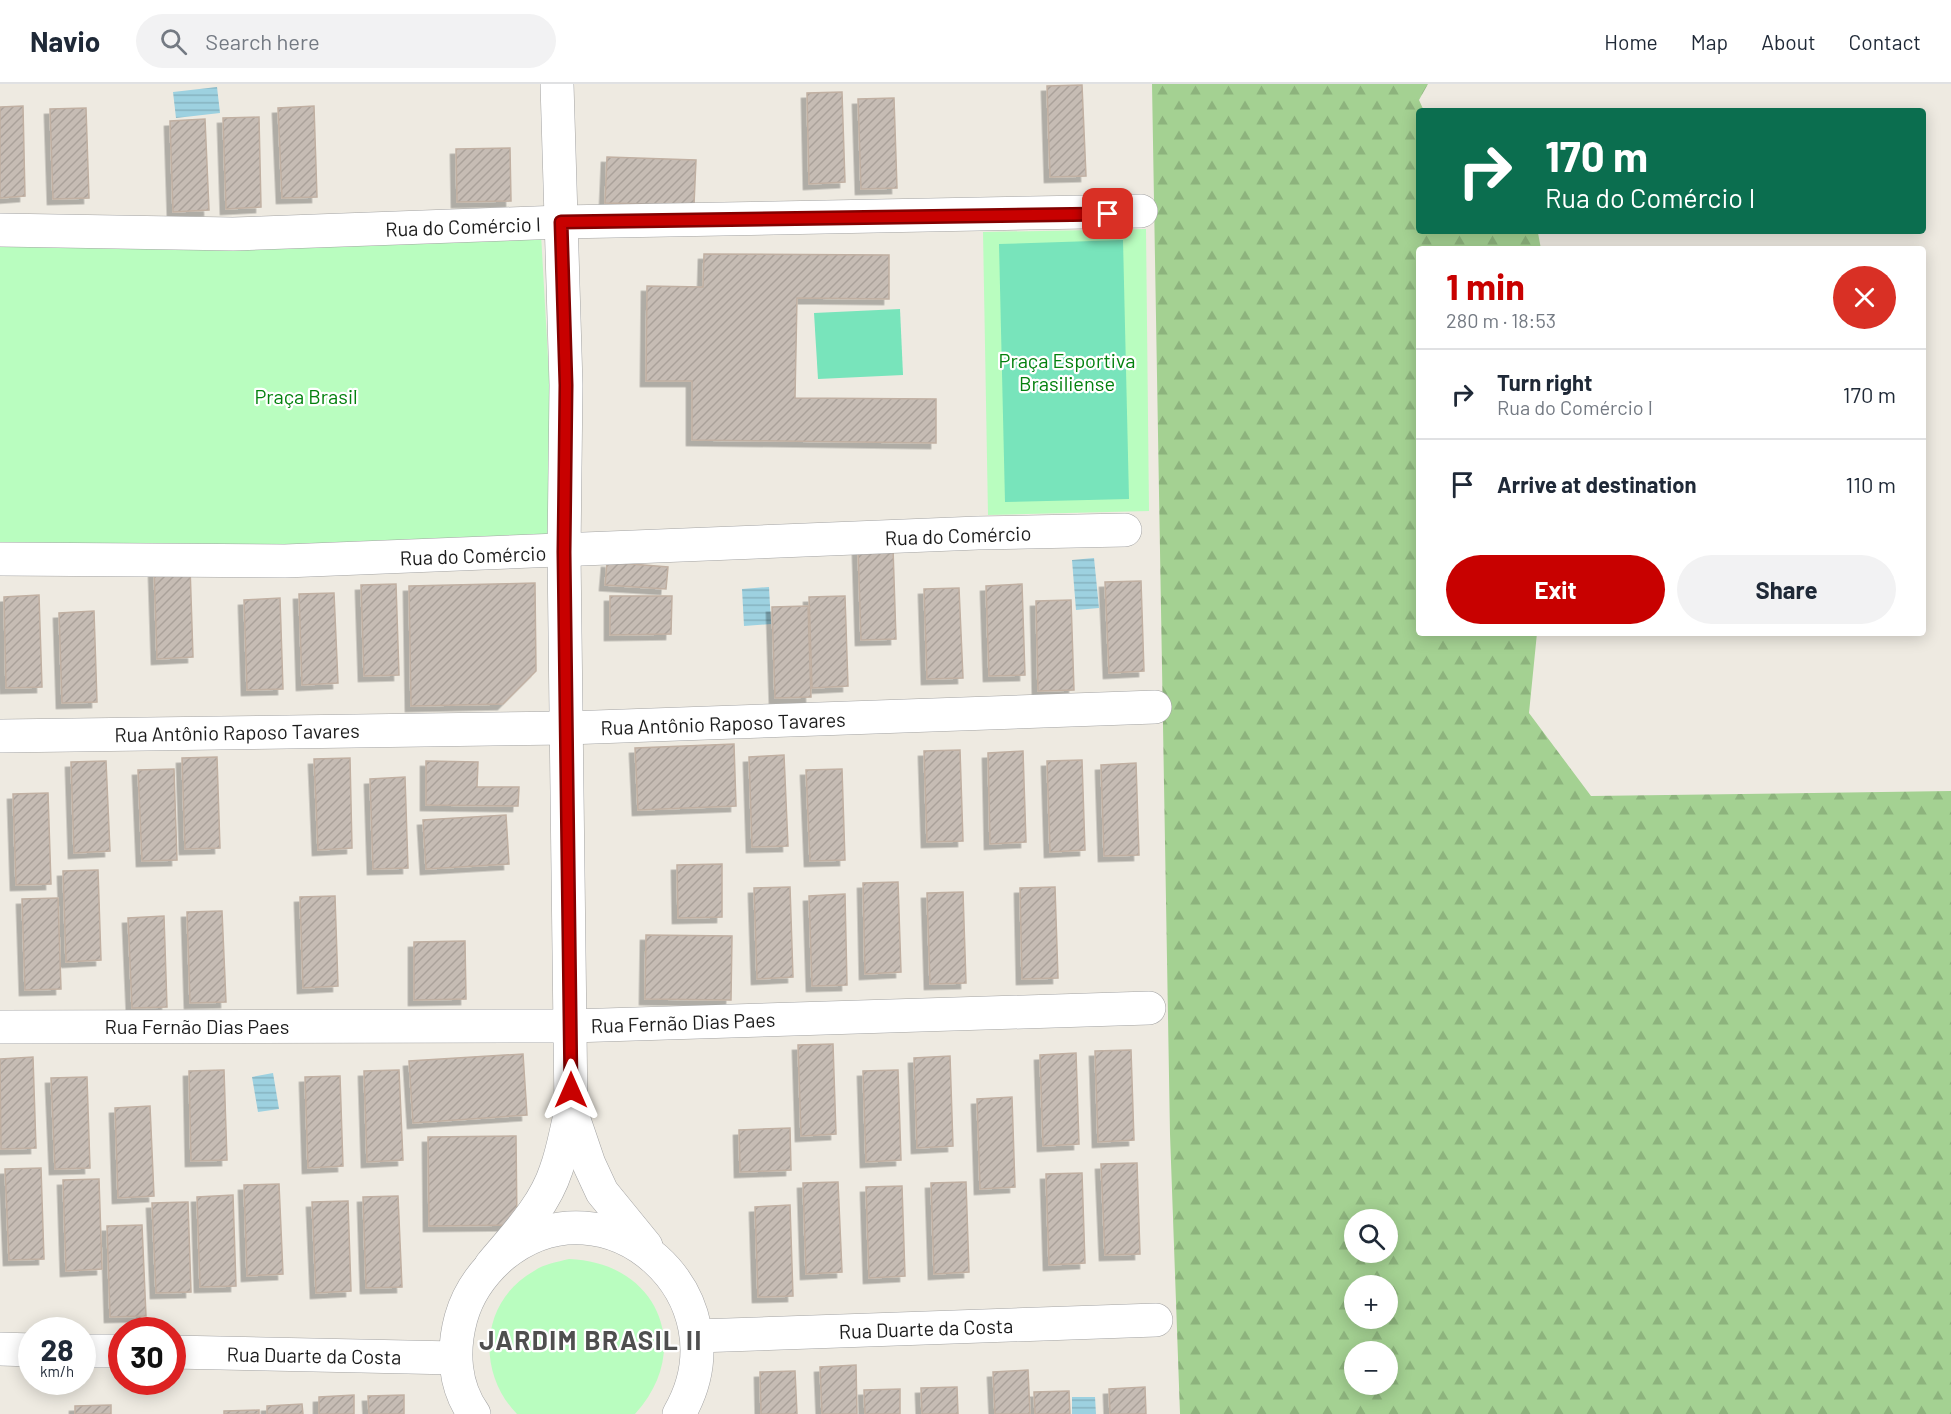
<!DOCTYPE html>
<html lang="en">
<head>
<meta charset="utf-8">
<style>
  :root { --surface:#fff; --page:#f2f2f3; --text:#1f2937; --muted:#747a83; --line:#e0e1e3; --accent:#c80100 }
  body { margin:0; font-family:Barlow,sans-serif; background:var(--page); color:var(--text); height:100vh; display:flex; flex-direction:column; font-size:22px; white-space:nowrap }
  * { box-sizing:border-box; margin:0 }
  p { font-size:20px; color:var(--muted) }
  .icon { flex:none; width:33px; height:33px; fill:none; stroke:currentColor; stroke-width:2; stroke-linecap:round; stroke-linejoin:round }
  .map { position:relative; flex:1; overflow:hidden }
  .details { position:absolute; left:1416px; top:162px; width:510px; height:390px; display:flex; flex-direction:column; background:var(--surface); border-radius:6px; box-shadow:0 3px 15px #0003 }
  .details>* { flex:none }
  .hud { position:absolute; left:1416px; top:24px; width:510px; height:126px; border-radius:6px; box-shadow:0 3px 15px #0003; background:#0b6e4f; color:#fff; overflow:hidden }
  .controls { position:absolute; left:1344px; top:1125px; display:grid; gap:12px }
  .controls a { display:grid; place-items:center; width:54px; height:54px; border-radius:50%; background:var(--surface); box-shadow:0 3px 15px #0003; font-size:30px }
  .speed { position:absolute; left:18px; top:1233px; display:flex; gap:12px; font-size:30px; font-weight:700; text-align:center }
  .speed>* { display:grid; place-content:center; width:78px; height:78px; border-radius:50%; background:var(--surface); box-shadow:0 3px 15px #0003; line-height:1 }
  .speed small { font-size:15px; font-weight:400 }
  .speed .limit { border:9px solid #d22; background:#fff; color:#111 }
  .pin { position:absolute; display:grid; place-items:center; width:51px; height:51px; color:#fff; margin:-26px; border-radius:12px; box-shadow:0 3px 9px #0006 }
  .me { position:absolute; width:66px; margin:-33px; rotate:0deg; stroke-linejoin:round; filter:drop-shadow(0 0 4px #0008) }
  .turn { display:flex; align-items:center; gap:21px; height:126px; padding:0 30px; font-size:27px }
  .turn .icon { width:78px; height:78px; stroke-width:2.5 }
  .turn b { display:block; font-size:42px; line-height:51px }
  .round { display:grid; place-items:center; flex:none; width:63px; height:63px; border-radius:32px; background:var(--page) }
  .overview { display:flex; align-items:center; justify-content:space-between; height:102px; padding:0 30px }
  h1 { font-size:36px; font-weight:700; line-height:45px; color:var(--accent) }
  .primary-button { display:flex; gap:12px; margin-top:auto; padding:12px 30px }
  .primary-button a { flex:1; height:69px; border-radius:36px; background:var(--accent); color:#fff; font-size:24px; font-weight:700; line-height:69px; text-align:center }
  .primary-button a+a { background:var(--page); color:var(--text) }
  ul { padding:0; list-style:none }
  li { display:flex; align-items:center; gap:18px; height:90px; padding:0 30px; border-top:2px solid var(--line) }
  li div { flex:1 }
  li b { display:block; font-size:22px }
  li em { font-style:normal }
  header { display:flex; align-items:center; gap:36px; box-sizing:border-box; height:84px; padding:0 30px; background:var(--surface); border-bottom:2px solid var(--line) }
  header strong { font-size:28px }
  nav { display:flex; gap:33px; margin-inline-start:auto; font-size:21px }
  .search { width:420px; height:54px; background:var(--page); display:flex; align-items:center; gap:15px; box-sizing:border-box; padding:0 21px; border-radius:33px; color:var(--muted); font-size:22px }
  .map>svg:first-child { display:block }
  .forest { fill:url(#forest-firs); fill-rule:evenodd }
  .park { fill:#b9fdbf }
  .pitch { fill:#78e4bb }
  .water { fill:url(#water-rules) }
  .building { fill:url(#building-hatch); stroke:#c1b0a2; stroke-width:1.5; filter:url(#shadow) }
  .lines { fill:none; stroke-linecap:round; stroke-linejoin:round }
  .minor-casing { stroke:#a3a3a3; stroke-width:34 }
  .minor { stroke:#fff; stroke-width:33 }
  .route-casing { stroke:#820100; stroke-width:15 }
  .route { stroke:#c80100; stroke-width:10 }
  .labels { text-anchor:middle; dominant-baseline:central; stroke-width:4.5; stroke-linejoin:round; paint-order:stroke }
  .street-label { font-size:20px; fill:#1c1c1c; stroke:#fff }
  .park-label { font-size:20px; fill:#03810e; stroke:#fff }
  .district-label { font-size:26px; font-weight:bold; letter-spacing:1.5px; fill:#4f4f4f; stroke:#fff }
</style>
</head>
<body>
<header>
<strong>Navio</strong>
<div class="search"><svg class="icon" aria-label="search" viewBox="0 0 24 24"><circle cx="10" cy="10" r="6"/><path d="M15 15l6 6"/></svg>Search here</div>
<nav><a>Home</a><a>Map</a><a>About</a><a>Contact</a></nav>
</header>
<div class="map">
<svg width="1951" height="1330" viewBox="0 0 1951 1330">
  <defs>
    <pattern id="forest-firs" width="22" height="20" patternUnits="userSpaceOnUse" patternTransform="scale(1.5)"><rect width="22" height="20" fill="#a4d192"/><path d="M5 1l3.5 6h-7zM16 11l3.5 6h-7z" fill="#8db37d"/></pattern>
    <pattern id="water-rules" width="6" height="5" patternUnits="userSpaceOnUse" patternTransform="scale(1.5)"><rect width="6" height="5" fill="#9dd1e0"/><path d="M0 2.5h6" fill="none" stroke="#87b3c0"/></pattern>
    <pattern id="building-hatch" width="6" height="6" patternUnits="userSpaceOnUse" patternTransform="scale(1.5)"><rect width="6" height="6" fill="#c6bcb4"/><path d="M-1 1l2-2M0 6l6-6M5 7l2-2" fill="none" stroke="#aaa19a"/></pattern>
    <filter id="shadow"><feDropShadow dx="-5.5" dy="5.5" stdDeviation="0" flood-color="#0004"/></filter>
  </defs>
  <rect width="100%" height="100%" fill="#eeeae1"/>
  <path class="forest" d="M 1152,0 L 1428,0 L 1419,16 L 1424,27 L 1419,27 L 1419,147 L 1538,149 L 1541,165 L 1419,165 L 1419,549 L 1537,549 L 1529,629 L 1591,712 L 1951,707 L 1951,1330 L 1180,1330 L 1170,1050 ZM 1354,1136 L 1388,1136 L 1388,1168 L 1354,1168 ZM 1354,1202 L 1388,1202 L 1388,1234 L 1354,1234 ZM 1354,1268 L 1388,1268 L 1388,1300 L 1354,1300 Z"/>
  <g class="park">
    <path d="M 1146,145 L 1149,427 L 988,431 L 983,148 Z"/>
    <path d="M 541,150 L 551,327 L 552,459 L 282,466 L 0,459 L 0,160 Z"/>
    <path d="M 569,1175 C 657,1178 695,1264 635,1330 L 517,1330 C 476,1288 480,1217 534,1187 C 544,1180 557,1178 569,1175 Z"/>
  </g>
  <g class="pitch">
    <path d="M 1123,156 L 1129,415 L 1005,418 L 999,160 Z"/>
    <path d="M 900,225 L 903,291 L 818,295 L 814,229 Z"/>
  </g>
  <g class="water">
    <path d="M 217,3 L 220,29 L 176,34 L 173,8 Z"/>
    <path d="M 1094,474 L 1099,524 L 1076,526 L 1072,476 Z"/>
    <path d="M 769,503 L 771,540 L 744,542 L 742,505 Z"/>
    <path d="M 273,989 L 279,1025 L 258,1028 L 252,993 Z"/>
    <path d="M 1072,1313 L 1095,1313 L 1096,1330 L 1072,1330 Z"/>
  </g>
  <g class="building">
    <path d="M 1082,1 L 1086,92 L 1050,93 L 1047,2 Z"/>
    <path d="M 842,8 L 845,98 L 809,100 L 807,9 Z"/>
    <path d="M 894,14 L 897,104 L 861,105 L 858,15 Z"/>
    <path d="M 23,22 L 25,112 L 0,114 L 0,23 Z"/>
    <path d="M 314,22 L 317,113 L 282,114 L 278,24 Z"/>
    <path d="M 86,24 L 89,114 L 53,115 L 50,25 Z"/>
    <path d="M 259,33 L 261,123 L 226,125 L 223,34 Z"/>
    <path d="M 205,35 L 209,126 L 173,128 L 170,37 Z"/>
    <path d="M 510,64 L 511,117 L 457,118 L 456,65 Z"/>
    <path d="M 607,73 L 696,76 L 694,121 L 605,119 Z"/>
    <path d="M 704,170 L 889,171 L 889,215 L 797,214 L 795,314 L 936,315 L 936,359 L 692,356 L 692,297 L 646,297 L 647,202 L 703,203 Z"/>
    <path d="M 893,464 L 896,555 L 861,556 L 858,465 Z"/>
    <path d="M 607,478 L 668,483 L 666,505 L 605,501 Z"/>
    <path d="M 190,482 L 193,573 L 157,575 L 154,484 Z"/>
    <path d="M 1141,497 L 1144,587 L 1109,589 L 1105,498 Z"/>
    <path d="M 535,499 L 536,587 L 503,620 L 411,622 L 409,502 Z"/>
    <path d="M 396,500 L 399,591 L 364,592 L 361,501 Z"/>
    <path d="M 1022,500 L 1025,591 L 989,592 L 986,502 Z"/>
    <path d="M 959,504 L 963,594 L 927,595 L 924,505 Z"/>
    <path d="M 334,509 L 338,599 L 302,601 L 299,510 Z"/>
    <path d="M 39,511 L 42,603 L 6,604 L 4,513 Z"/>
    <path d="M 610,512 L 672,512 L 671,550 L 610,551 Z"/>
    <path d="M 845,512 L 848,602 L 812,604 L 809,513 Z"/>
    <path d="M 280,514 L 283,605 L 247,606 L 244,516 Z"/>
    <path d="M 1071,516 L 1074,606 L 1038,607 L 1036,517 Z"/>
    <path d="M 808,522 L 811,613 L 775,614 L 772,523 Z"/>
    <path d="M 94,527 L 97,618 L 62,619 L 59,529 Z"/>
    <path d="M 734,660 L 736,722 L 638,726 L 635,664 Z"/>
    <path d="M 960,666 L 963,757 L 927,758 L 924,667 Z"/>
    <path d="M 1023,667 L 1026,758 L 990,760 L 988,669 Z"/>
    <path d="M 784,671 L 788,762 L 752,763 L 749,673 Z"/>
    <path d="M 217,673 L 220,764 L 185,765 L 182,674 Z"/>
    <path d="M 350,674 L 352,764 L 318,766 L 314,675 Z"/>
    <path d="M 1082,676 L 1085,766 L 1050,768 L 1047,677 Z"/>
    <path d="M 106,677 L 110,767 L 74,769 L 71,678 Z"/>
    <path d="M 426,677 L 478,678 L 477,703 L 519,703 L 518,722 L 426,721 Z"/>
    <path d="M 1136,679 L 1139,771 L 1104,772 L 1101,681 Z"/>
    <path d="M 174,685 L 177,776 L 142,777 L 138,686 Z"/>
    <path d="M 842,685 L 845,776 L 810,777 L 806,686 Z"/>
    <path d="M 405,693 L 408,784 L 373,785 L 370,695 Z"/>
    <path d="M 48,709 L 51,800 L 16,801 L 13,710 Z"/>
    <path d="M 506,731 L 509,780 L 426,785 L 423,736 Z"/>
    <path d="M 722,780 L 722,833 L 678,834 L 677,781 Z"/>
    <path d="M 98,786 L 101,876 L 66,878 L 63,787 Z"/>
    <path d="M 898,798 L 901,888 L 865,890 L 863,799 Z"/>
    <path d="M 790,803 L 793,893 L 757,895 L 754,804 Z"/>
    <path d="M 1055,803 L 1058,894 L 1022,895 L 1020,804 Z"/>
    <path d="M 963,808 L 966,899 L 930,900 L 927,809 Z"/>
    <path d="M 845,810 L 847,901 L 812,902 L 809,812 Z"/>
    <path d="M 335,812 L 338,902 L 303,904 L 300,813 Z"/>
    <path d="M 58,814 L 61,905 L 25,906 L 22,815 Z"/>
    <path d="M 222,827 L 226,918 L 190,919 L 187,828 Z"/>
    <path d="M 164,832 L 167,923 L 132,924 L 128,834 Z"/>
    <path d="M 646,851 L 732,852 L 731,916 L 645,915 Z"/>
    <path d="M 465,857 L 466,915 L 414,916 L 414,858 Z"/>
    <path d="M 833,960 L 836,1050 L 801,1052 L 798,961 Z"/>
    <path d="M 1131,966 L 1134,1056 L 1098,1058 L 1095,967 Z"/>
    <path d="M 1076,969 L 1079,1060 L 1043,1062 L 1040,971 Z"/>
    <path d="M 523,970 L 527,1031 L 413,1039 L 409,977 Z"/>
    <path d="M 950,972 L 953,1062 L 917,1064 L 914,974 Z"/>
    <path d="M 33,973 L 36,1064 L 1,1065 L 0,975 Z"/>
    <path d="M 224,986 L 227,1076 L 191,1077 L 189,987 Z"/>
    <path d="M 399,986 L 403,1076 L 367,1078 L 364,987 Z"/>
    <path d="M 898,986 L 901,1076 L 866,1078 L 863,987 Z"/>
    <path d="M 340,992 L 343,1082 L 308,1084 L 305,993 Z"/>
    <path d="M 87,993 L 90,1084 L 55,1085 L 51,994 Z"/>
    <path d="M 1012,1013 L 1015,1103 L 980,1105 L 977,1015 Z"/>
    <path d="M 150,1022 L 154,1112 L 118,1114 L 115,1024 Z"/>
    <path d="M 790,1044 L 791,1086 L 740,1088 L 739,1046 Z"/>
    <path d="M 516,1052 L 517,1141 L 429,1142 L 428,1053 Z"/>
    <path d="M 1137,1079 L 1140,1170 L 1105,1171 L 1101,1080 Z"/>
    <path d="M 41,1084 L 44,1175 L 9,1176 L 5,1085 Z"/>
    <path d="M 1082,1089 L 1085,1179 L 1049,1181 L 1046,1090 Z"/>
    <path d="M 99,1095 L 102,1185 L 66,1187 L 63,1096 Z"/>
    <path d="M 838,1098 L 842,1188 L 806,1190 L 803,1099 Z"/>
    <path d="M 966,1098 L 969,1188 L 934,1190 L 931,1099 Z"/>
    <path d="M 279,1100 L 283,1190 L 247,1192 L 244,1101 Z"/>
    <path d="M 902,1102 L 905,1192 L 869,1194 L 866,1103 Z"/>
    <path d="M 233,1111 L 236,1202 L 200,1203 L 197,1113 Z"/>
    <path d="M 398,1112 L 402,1203 L 366,1204 L 363,1113 Z"/>
    <path d="M 348,1117 L 351,1207 L 316,1209 L 312,1118 Z"/>
    <path d="M 188,1118 L 191,1208 L 156,1209 L 152,1119 Z"/>
    <path d="M 790,1121 L 793,1212 L 758,1213 L 755,1123 Z"/>
    <path d="M 142,1141 L 146,1232 L 110,1233 L 107,1142 Z"/>
    <path d="M 856,1281 L 857,1330 L 822,1330 L 820,1283 Z"/>
    <path d="M 1028,1286 L 1030,1330 L 995,1330 L 993,1288 Z"/>
    <path d="M 795,1287 L 797,1330 L 761,1330 L 760,1288 Z"/>
    <path d="M 957,1303 L 958,1330 L 922,1330 L 921,1304 Z"/>
    <path d="M 1145,1303 L 1146,1330 L 1110,1330 L 1109,1305 Z"/>
    <path d="M 900,1305 L 900,1330 L 865,1330 L 864,1306 Z"/>
    <path d="M 1069,1307 L 1070,1330 L 1035,1330 L 1034,1308 Z"/>
    <path d="M 354,1311 L 354,1330 L 319,1330 L 319,1313 Z"/>
    <path d="M 404,1311 L 404,1330 L 369,1330 L 368,1312 Z"/>
    <path d="M 302,1320 L 303,1330 L 267,1330 L 267,1322 Z"/>
    <path d="M 111,1321 L 111,1330 L 75,1330 L 75,1322 Z"/>
    <path d="M 259,1326 L 259,1330 L 224,1330 L 224,1327 Z"/>
  </g>
  <g class="lines">
    <defs>
      <g id="minor">
        <path d="M 0,146 L 233,150 L 561,138 L 1141,127"/>
        <path d="M 0,475 L 285,477 L 978,449 L 1125,446"/>
        <path d="M 2,652 L 567,644 L 1155,623"/>
        <path d="M 0,943 L 571,942 L 1149,924"/>
        <path d="M 571,1027 L 589,1080 L 602,1108 L 646,1162"/>
        <path d="M 491,1181 C 515,1152 544,1123 556,1086 C 563,1067 566,1047 571,1027 L 564,468 L 566,301 L 557,0"/>
        <path d="M 697,1252 L 1156,1236"/>
        <path d="M 0,1265 L 32,1266"/>
        <path d="M 82,1267 L 122,1267"/>
        <path d="M 172,1268 L 455,1274"/>
        <path d="M 474,1330 C 454,1302 452,1267 461,1234 C 468,1209 483,1188 503,1171 C 607,1087 747,1213 679,1330"/>
      </g>
    </defs>
    <use href="#minor" class="minor-casing"/>
    <use href="#minor" class="minor"/>
  </g>
  <g class="lines">
    <defs>
      <path id="route" d="M 571,1006 L 564,468 L 566,301 L 561,138 L 1108,130"/>
    </defs>
    <use href="#route" class="route-casing"/>
    <use href="#route" class="route"/>
  </g>
  <g class="labels">
    <g class="street-label">
      <text transform="translate(463 142) rotate(-2)">Rua do Comércio I</text>
      <text transform="translate(958 451) rotate(-2)">Rua do Comércio</text>
      <text transform="translate(473 471) rotate(-2)">Rua do Comércio</text>
      <text transform="translate(723 639) rotate(-2)">Rua Antônio Raposo Tavares</text>
      <text transform="translate(237 648) rotate(-1)">Rua Antônio Raposo Tavares</text>
      <text transform="translate(683 938) rotate(-2)">Rua Fernão Dias Paes</text>
      <text x="197" y="942">Rua Fernão Dias Paes</text>
      <text transform="translate(926 1244) rotate(-2)">Rua Duarte da Costa</text>
      <text transform="translate(314 1271) rotate(1)">Rua Duarte da Costa</text>
    </g>
    <g class="park-label">
      <text x="1067" y="276">Praça Esportiva<tspan x="1067" dy="23">Brasiliense</tspan></text>
      <text x="306" y="312">Praça Brasil</text>
    </g>
    <g class="district-label">
      <text x="591" y="1255">JARDIM BRASIL II</text>
    </g>
  </g>
</svg>
<div class="controls">
<a><svg class="icon" aria-label="search" viewBox="0 0 24 24"><circle cx="10" cy="10" r="6"/><path d="M15 15l6 6"/></svg></a>
<a>+</a>
<a>−</a>
</div>
<div class="speed"><div>28<small>km/h</small></div><div class="limit">30</div></div>
<div class="pin" style="left:1108px;top:130px;background:#d93025"><svg class="icon" aria-label="arrive" viewBox="0 0 24 24"><path d="M6 21V4h12l-3 4 3 4H6"/></svg></div>
<svg class="me" style="left:571px;top:1006px" viewBox="-20 -20 40 40"><path d="M0-17L14 15 0 8-14 15z" fill="#c80100" stroke="#fff" stroke-width="4"/></svg>
<div class="hud">
<div class="turn"><svg class="icon" aria-label="right" viewBox="0 0 24 24"><path d="M7 20v-9h11M14 6l5 5-5 5"/></svg><div><b>170 m</b>Rua do Comércio I</div></div>
</div>
<section class="details">
<div class="overview"><div><h1>1 min</h1><p>280 m · 18:53</p></div><a class="round" style="background:#d93025;color:#fff"><svg class="icon" aria-label="close" viewBox="0 0 24 24"><path d="M6 6l12 12M18 6L6 18"/></svg></a></div>
<ul>
<li><svg class="icon" aria-label="right" viewBox="0 0 24 24"><path d="M7 20v-9h11M14 6l5 5-5 5"/></svg><div><b>Turn right</b><p>Rua do Comércio I</p></div><em>170 m</em></li>
<li><svg class="icon" aria-label="arrive" viewBox="0 0 24 24"><path d="M6 21V4h12l-3 4 3 4H6"/></svg><div><b>Arrive at destination</b></div><em>110 m</em></li>
</ul>
<div class="primary-button"><a>Exit</a><a>Share</a></div>
</section>
</div>
</body>
</html>
